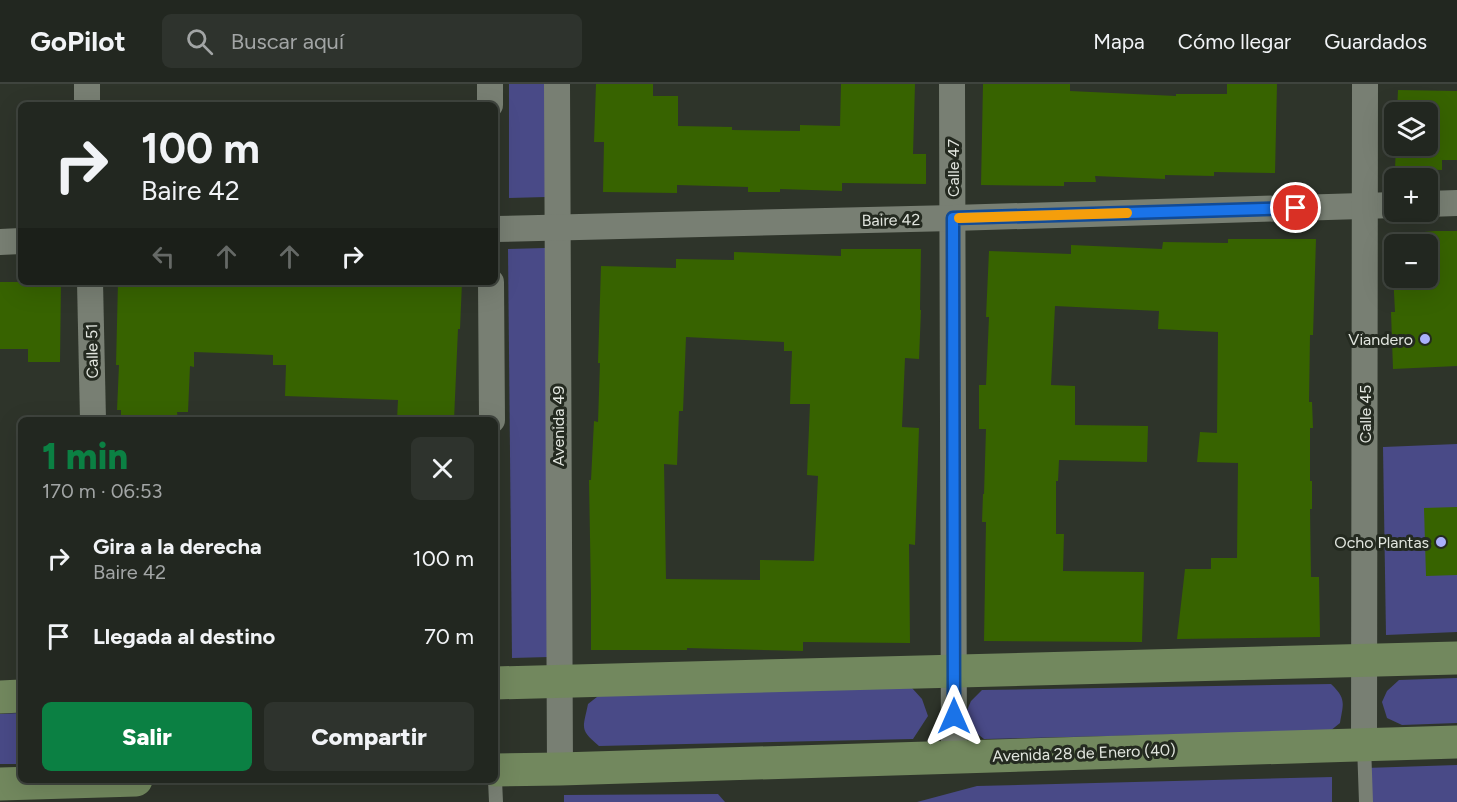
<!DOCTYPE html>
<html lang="es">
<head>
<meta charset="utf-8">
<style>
  :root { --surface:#222720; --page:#2e332d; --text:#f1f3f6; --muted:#a2a5a5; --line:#3f443e; --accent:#0b8043 }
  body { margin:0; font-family:Figtree,sans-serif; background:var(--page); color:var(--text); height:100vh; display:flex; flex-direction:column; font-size:22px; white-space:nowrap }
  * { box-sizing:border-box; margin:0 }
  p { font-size:20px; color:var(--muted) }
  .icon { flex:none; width:33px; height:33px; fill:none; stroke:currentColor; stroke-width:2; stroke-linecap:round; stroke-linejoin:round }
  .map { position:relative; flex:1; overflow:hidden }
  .side { position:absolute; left:18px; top:333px; width:480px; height:366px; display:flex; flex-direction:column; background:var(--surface); border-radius:9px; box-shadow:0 6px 24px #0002,0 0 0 2px var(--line) }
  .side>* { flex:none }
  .top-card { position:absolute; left:18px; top:18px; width:480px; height:183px; border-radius:9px; box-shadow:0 6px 24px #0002,0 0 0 2px var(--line); background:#222720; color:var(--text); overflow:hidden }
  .fabs { position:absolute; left:1384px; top:18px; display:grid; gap:12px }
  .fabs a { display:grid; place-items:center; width:54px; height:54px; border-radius:9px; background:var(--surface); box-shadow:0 6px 24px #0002,0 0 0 2px var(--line); font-size:30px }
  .pin { position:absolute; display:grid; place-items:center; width:51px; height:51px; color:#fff; margin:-26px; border:3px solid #fff; border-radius:50%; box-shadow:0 2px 6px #0007 }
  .me { position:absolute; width:66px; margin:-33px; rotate:0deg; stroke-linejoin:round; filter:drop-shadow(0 0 4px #0008) }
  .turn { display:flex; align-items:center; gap:21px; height:126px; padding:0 24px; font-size:27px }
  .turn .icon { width:78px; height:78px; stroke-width:2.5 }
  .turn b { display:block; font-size:42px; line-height:51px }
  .lanes { display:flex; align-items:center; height:57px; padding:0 24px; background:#0003; justify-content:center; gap:30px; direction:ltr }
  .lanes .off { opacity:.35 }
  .round { display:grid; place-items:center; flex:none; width:63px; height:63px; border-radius:9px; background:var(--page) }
  .headline { display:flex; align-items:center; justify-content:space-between; height:102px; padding:0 24px }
  h1 { font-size:36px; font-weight:800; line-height:45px; color:var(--accent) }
  .action { display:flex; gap:12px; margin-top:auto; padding:12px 24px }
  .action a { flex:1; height:69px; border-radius:9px; background:var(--accent); color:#fff; font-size:24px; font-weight:800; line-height:69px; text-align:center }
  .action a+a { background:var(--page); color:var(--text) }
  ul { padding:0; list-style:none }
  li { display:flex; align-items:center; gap:18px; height:78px; padding:0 24px }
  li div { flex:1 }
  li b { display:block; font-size:22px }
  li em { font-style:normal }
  header { display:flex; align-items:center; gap:36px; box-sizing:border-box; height:84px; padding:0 30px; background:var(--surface); border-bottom:2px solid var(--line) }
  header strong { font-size:28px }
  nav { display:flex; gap:33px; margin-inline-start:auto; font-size:21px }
  .search { width:420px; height:54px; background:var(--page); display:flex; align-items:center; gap:15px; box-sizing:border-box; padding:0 21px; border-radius:9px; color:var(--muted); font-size:22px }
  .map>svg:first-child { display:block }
  .green { fill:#494a87 }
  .building { fill:#376300; fill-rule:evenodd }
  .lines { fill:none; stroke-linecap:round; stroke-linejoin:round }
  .service { stroke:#787f73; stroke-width:14 }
  .minor { stroke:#787f73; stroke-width:26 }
  .secondary { stroke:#72885e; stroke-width:33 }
  .route-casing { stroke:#114b97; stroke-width:15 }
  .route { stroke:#1a73e8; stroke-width:10 }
  .slow { stroke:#f59e0b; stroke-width:10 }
  .poi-dot { fill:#aab0fb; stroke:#242a20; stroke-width:2 }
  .labels { text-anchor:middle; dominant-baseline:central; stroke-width:6; stroke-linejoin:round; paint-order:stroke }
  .street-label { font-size:16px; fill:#e2e6df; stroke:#242a20 }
  .poi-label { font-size:16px; fill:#e2e6df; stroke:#242a20; text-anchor:end }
</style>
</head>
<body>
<header>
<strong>GoPilot</strong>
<div class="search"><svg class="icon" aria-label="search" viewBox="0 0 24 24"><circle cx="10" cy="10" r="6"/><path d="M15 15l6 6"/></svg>Buscar aquí</div>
<nav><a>Mapa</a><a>Cómo llegar</a><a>Guardados</a></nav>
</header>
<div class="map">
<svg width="1457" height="718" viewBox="0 0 1457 718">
  <rect width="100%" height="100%" fill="#2e342a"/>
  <g class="green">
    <path d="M 509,0 L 545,0 L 546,113 L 509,114 Z"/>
    <path d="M 545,164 L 549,573 L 512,574 L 508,165 Z"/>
    <path d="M 1457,360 L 1457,548 L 1386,551 L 1383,363 Z"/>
    <path d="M 1457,594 L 1457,639 L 1402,641 L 1387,634 L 1382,618 L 1387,607 L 1399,596 Z"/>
    <path d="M 1331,600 C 1347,615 1343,620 1340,639 L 1330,647 L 984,655 L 970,644 L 965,631 L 971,617 L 982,606 Z"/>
    <path d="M 912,604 L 922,615 L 928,632 L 913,655 L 599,662 C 579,645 583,645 588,620 L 602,609 Z"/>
    <path d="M 21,629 L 21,680 L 0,680 L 0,630 Z"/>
    <path d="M 1457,681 L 1457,718 L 1366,718 L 1365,684 Z"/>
    <path d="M 1332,693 L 1332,718 L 917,718 L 977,702 Z"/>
    <path d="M 718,710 L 725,718 L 564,718 L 564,711 Z"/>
  </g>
  <g class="building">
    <path d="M 596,0 L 653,0 L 653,12 L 678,12 L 678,42 L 732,43 L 732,46 L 800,47 L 800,41 L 840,42 L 841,0 L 915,0 L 913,70 L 926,70 L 926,100 L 842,99 L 842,107 L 780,105 L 780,108 L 748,108 L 748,103 L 677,101 L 677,109 L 603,108 L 604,58 L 594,58 Z"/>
    <path d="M 983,0 L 1070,0 L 1070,7 L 1176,12 L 1176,10 L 1227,10 L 1227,0 L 1277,0 L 1275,89 L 1214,88 L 1214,92 L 1165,91 L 1165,95 L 1095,92 L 1096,98 L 1064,98 L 1064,102 L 981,101 Z"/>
    <path d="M 1398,6 L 1457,7 L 1457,76 L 1442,76 L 1442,86 L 1395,85 L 1396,62 L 1428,62 L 1428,28 L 1397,28 Z"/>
    <path d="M 1435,147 L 1457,147 L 1457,282 L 1393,285 L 1391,228 L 1395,228 L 1391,151 ZM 1395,160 L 1428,160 L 1428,194 L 1395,194 Z"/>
    <path d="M 1228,155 L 1316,155 L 1313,251 L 1310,251 L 1309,318 L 1312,318 L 1313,344 L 1310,344 L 1310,397 L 1312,397 L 1312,425 L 1310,425 L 1311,493 L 1319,493 L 1320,553 L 1177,555 L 1185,485 L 1211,485 L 1211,474 L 1237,474 L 1238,379 L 1197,378 L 1200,348 L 1217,349 L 1218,248 L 1158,245 L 1159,227 L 1055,222 L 1051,301 L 1075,302 L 1075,341 L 1148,342 L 1147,378 L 1059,376 L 1058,397 L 1056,397 L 1056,450 L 1064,450 L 1063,487 L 1144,488 L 1142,558 L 984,557 L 986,438 L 982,438 L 983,410 L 984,410 L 986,345 L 979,345 L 979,301 L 986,301 L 989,233 L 986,233 L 989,167 L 1071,170 L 1071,161 L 1162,165 L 1163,158 L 1228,159 Z"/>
    <path d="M 841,165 L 921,165 L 920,226 L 921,226 L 919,275 L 905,274 L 902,343 L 919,344 L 915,461 L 909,460 L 910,559 L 803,558 L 803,567 L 687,564 L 687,566 L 591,566 L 591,511 L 589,396 L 591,396 L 594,337 L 598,338 L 600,279 L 598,279 L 601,182 L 676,184 L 676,175 L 734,176 L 734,168 L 841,172 ZM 686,253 L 784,258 L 784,267 L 792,267 L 790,320 L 810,320 L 807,391 L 818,392 L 814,477 L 760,476 L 760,496 L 666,495 L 664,380 L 677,381 L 679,327 L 683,327 Z"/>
    <path d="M 0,198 L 61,198 L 60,278 L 28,278 L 28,265 L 0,265 Z"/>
    <path d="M 118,198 L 462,198 L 460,245 L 458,245 L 454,336 L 397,336 L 398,316 L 285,312 L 286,281 L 273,281 L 273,271 L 194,268 L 194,283 L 190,282 L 188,328 L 177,328 L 178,336 L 121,336 L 121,326 L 117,326 L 119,281 L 116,281 Z"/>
    <path d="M 1457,423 L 1457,491 L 1426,492 L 1424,424 Z"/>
  </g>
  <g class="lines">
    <g class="service">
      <path d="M 1364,661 L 1366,718"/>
      <path d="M 495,696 L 496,718"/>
    </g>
    <g class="minor">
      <path d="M 87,0 L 87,21"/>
      <path d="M 490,0 L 490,21"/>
      <path d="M 557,0 L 560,685"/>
      <path d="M 952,0 L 954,673"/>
      <path d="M 1428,120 L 1457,119"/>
      <path d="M 495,145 L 953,134 L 1395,121"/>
      <path d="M 0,158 L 21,157"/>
      <path d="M 90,198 L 93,336"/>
      <path d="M 491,198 L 492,336"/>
      <path d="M 1364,661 L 1365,0"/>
    </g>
    <g class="secondary">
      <path d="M 495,599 L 1457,574"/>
      <path d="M 0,613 L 21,612"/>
      <path d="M 495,686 L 560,685 L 1457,658"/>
      <path d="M 0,700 L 136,696"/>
    </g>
  </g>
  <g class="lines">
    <defs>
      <path id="route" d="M 954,632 L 953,134 L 1296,124"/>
    </defs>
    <use href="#route" class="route-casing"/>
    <use href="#route" class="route"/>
    <path class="slow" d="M 959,134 L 1127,129"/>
  </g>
  <g class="poi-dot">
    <circle cx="1425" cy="255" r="6"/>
    <circle cx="1441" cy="458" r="6"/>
  </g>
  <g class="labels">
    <g class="street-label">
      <text transform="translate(953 84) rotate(-90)">Calle 47</text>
      <text transform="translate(891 136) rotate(-1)">Baire 42</text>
      <text transform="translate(92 267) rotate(-91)">Calle 51</text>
      <text transform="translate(1365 330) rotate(-90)">Calle 45</text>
      <text transform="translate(558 342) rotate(-90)">Avenida 49</text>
      <text transform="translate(1084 669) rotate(-2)">Avenida 28 de Enero (40)</text>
    </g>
    <g class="poi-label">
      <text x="1413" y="255">Viandero</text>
      <text x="1429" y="458">Ocho Plantas</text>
    </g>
  </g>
</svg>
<div class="fabs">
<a><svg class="icon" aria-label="layers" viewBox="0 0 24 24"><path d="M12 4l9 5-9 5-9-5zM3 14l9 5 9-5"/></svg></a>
<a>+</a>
<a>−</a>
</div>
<div class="pin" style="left:1296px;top:124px;background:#d93025"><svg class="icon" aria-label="arrive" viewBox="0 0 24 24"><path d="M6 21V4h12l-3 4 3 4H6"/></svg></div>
<svg class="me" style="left:954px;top:632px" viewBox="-20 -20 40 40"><path d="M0-17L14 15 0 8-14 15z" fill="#1a73e8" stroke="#fff" stroke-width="4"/></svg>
<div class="top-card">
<div class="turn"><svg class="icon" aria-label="right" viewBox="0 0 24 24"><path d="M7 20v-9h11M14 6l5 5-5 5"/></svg><div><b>100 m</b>Baire 42</div></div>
<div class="lanes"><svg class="icon off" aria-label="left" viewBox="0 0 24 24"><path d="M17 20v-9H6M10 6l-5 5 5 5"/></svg><svg class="icon off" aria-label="ahead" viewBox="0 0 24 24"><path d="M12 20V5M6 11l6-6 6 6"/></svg><svg class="icon off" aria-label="ahead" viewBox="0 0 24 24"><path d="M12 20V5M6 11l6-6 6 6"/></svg><svg class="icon" aria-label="right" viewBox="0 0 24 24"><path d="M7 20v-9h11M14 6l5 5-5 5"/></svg></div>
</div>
<section class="side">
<div class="headline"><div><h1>1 min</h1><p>170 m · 06:53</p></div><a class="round"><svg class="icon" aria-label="close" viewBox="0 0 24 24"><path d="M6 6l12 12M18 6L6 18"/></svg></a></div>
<ul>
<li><svg class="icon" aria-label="right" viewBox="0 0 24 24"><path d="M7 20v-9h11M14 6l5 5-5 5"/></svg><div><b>Gira a la derecha</b><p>Baire 42</p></div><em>100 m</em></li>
<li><svg class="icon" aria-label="arrive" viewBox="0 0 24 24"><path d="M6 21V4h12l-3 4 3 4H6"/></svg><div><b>Llegada al destino</b></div><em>70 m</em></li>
</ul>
<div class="action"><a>Salir</a><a>Compartir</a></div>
</section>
</div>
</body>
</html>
